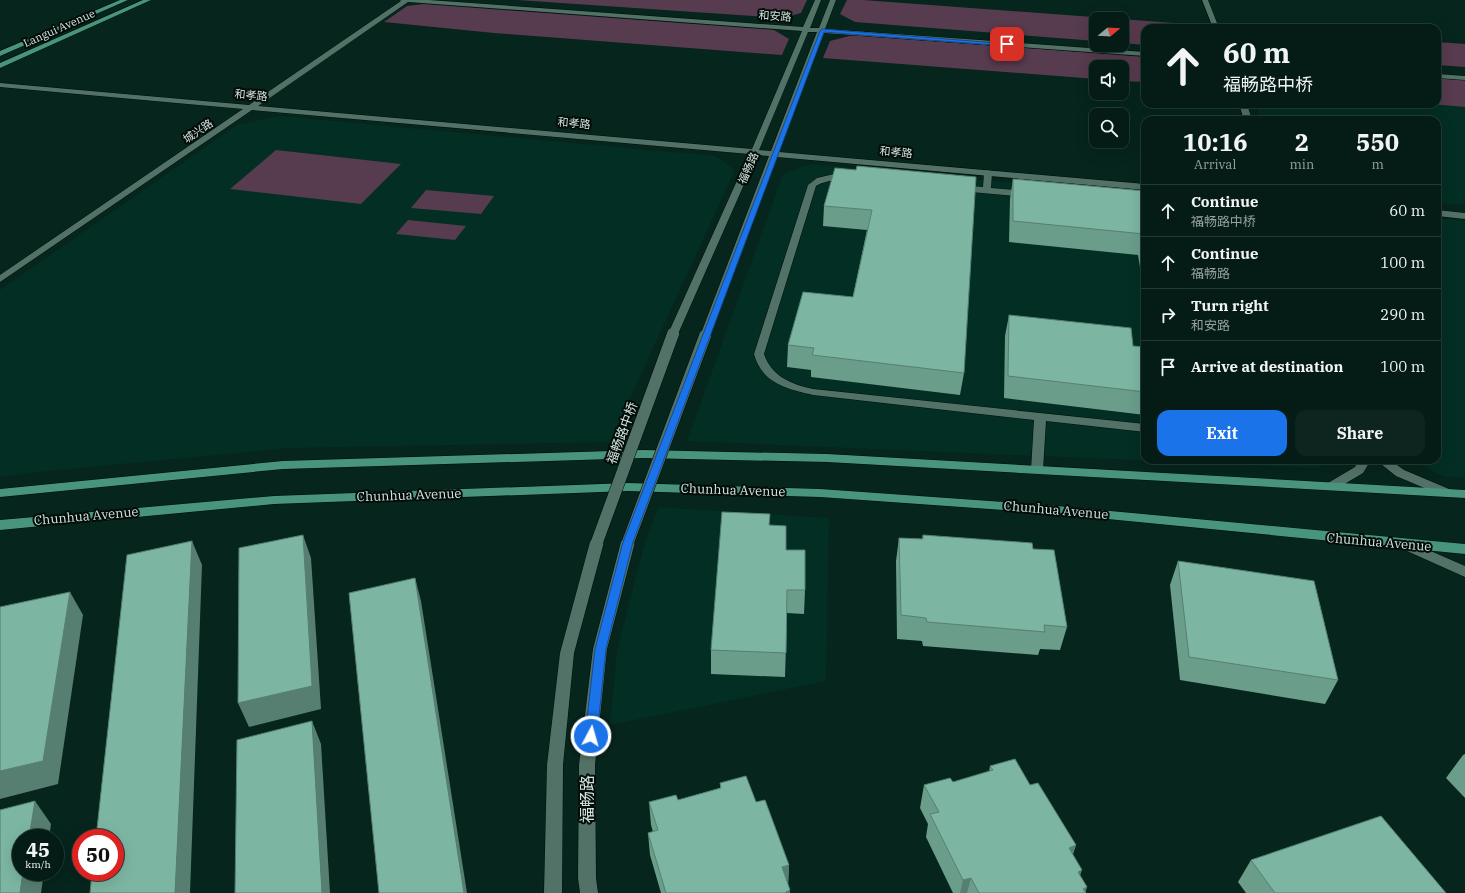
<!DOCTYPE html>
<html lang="en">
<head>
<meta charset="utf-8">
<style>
  :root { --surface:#041c15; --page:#0d251e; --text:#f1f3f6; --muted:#97a1a0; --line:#253a34; --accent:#1a73e8 }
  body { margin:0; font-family:"IBM Plex Serif","Noto Sans SC",serif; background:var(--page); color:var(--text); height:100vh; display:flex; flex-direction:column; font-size:15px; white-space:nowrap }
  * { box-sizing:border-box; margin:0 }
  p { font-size:13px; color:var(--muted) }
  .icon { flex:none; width:22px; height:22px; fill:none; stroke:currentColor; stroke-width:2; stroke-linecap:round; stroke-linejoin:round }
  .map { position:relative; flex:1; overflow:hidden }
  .drawer { position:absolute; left:1141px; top:116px; width:300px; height:348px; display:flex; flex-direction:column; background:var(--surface); border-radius:12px; box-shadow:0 4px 16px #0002,0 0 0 1px var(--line) }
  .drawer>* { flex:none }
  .banner { position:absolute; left:1141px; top:24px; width:300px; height:84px; border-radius:12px; box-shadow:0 4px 16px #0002,0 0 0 1px var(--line); background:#041c15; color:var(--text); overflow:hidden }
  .needle { width:26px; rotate:72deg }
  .buttons { position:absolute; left:1089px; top:12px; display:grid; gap:8px }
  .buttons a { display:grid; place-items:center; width:40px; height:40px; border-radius:8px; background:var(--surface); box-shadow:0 4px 16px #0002,0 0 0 1px var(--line); font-size:20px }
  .speed { position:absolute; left:12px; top:829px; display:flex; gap:8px; font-size:20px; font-weight:700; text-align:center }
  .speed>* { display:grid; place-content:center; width:52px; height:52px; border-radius:50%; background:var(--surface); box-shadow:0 4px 16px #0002,0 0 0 1px var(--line); line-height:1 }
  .speed small { font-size:10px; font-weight:400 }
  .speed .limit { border:6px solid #d22; background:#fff; color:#111 }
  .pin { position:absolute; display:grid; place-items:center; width:34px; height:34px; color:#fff; margin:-17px; border-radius:8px; box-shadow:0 2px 6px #0006 }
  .me { position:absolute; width:44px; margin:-22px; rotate:6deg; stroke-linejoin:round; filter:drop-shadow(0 0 3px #0008) }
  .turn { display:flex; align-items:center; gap:14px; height:84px; padding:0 16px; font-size:18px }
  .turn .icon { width:52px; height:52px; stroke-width:2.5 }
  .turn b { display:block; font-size:28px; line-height:34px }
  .eta { display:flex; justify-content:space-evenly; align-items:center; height:68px; text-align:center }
  .eta b { font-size:24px; font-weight:700; line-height:28px }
  .cta { display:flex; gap:8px; margin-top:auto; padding:8px 16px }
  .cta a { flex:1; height:46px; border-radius:12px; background:var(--accent); color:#fff; font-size:16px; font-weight:700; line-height:46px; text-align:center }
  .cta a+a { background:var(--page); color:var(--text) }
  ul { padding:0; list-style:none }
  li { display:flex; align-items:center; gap:12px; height:52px; padding:0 16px; border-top:1px solid var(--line) }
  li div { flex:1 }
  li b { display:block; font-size:15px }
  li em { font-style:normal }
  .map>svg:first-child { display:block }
  .built { fill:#032e23 }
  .green { fill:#573b4e }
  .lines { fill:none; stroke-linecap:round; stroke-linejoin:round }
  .lane-casing { stroke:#000d07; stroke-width:1 }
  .secondary-casing { stroke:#000d07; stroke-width:1 }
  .primary-casing { stroke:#000d07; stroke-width:1 }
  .lane { fill:#537267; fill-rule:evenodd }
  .secondary { fill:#537267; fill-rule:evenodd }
  .primary { fill:#48947d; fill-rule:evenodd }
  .secondary-bridge-casing { stroke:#000d07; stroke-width:13; stroke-linecap:butt }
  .secondary-bridge { stroke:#537267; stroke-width:12 }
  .wall { fill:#6b9d8b }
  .shaded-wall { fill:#577f71 }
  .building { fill:#7cb6a2; stroke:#577f71 }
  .route { fill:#1a73e8; stroke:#114b97 }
  .labels { text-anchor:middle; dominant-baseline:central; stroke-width:4; stroke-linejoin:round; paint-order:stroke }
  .far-street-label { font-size:11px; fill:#d3e4dd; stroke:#020c08 }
  .street-label { font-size:13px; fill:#d3e4dd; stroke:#020c08 }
  .near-street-label { font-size:16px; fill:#d3e4dd; stroke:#020c08 }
</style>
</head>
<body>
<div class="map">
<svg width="1465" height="893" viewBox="0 0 1465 893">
  <rect width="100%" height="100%" fill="#06251c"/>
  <g class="built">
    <path d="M 1255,104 L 1430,104 L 1465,107 L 1465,205 L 1437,203 L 1437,120 L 1261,120 Z"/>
    <path d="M 279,116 L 716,156 L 735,170 L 610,442 L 290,448 L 48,471 L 0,477 L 0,290 L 237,125 Z"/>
    <path d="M 811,164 L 1145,195 L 1145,460 L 1328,460 L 1318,468 L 687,441 L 783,174 Z"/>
    <path d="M 1437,218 L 1465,221 L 1465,478 L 1442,476 L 1413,460 L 1437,460 Z"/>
    <path d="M 658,507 L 829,518 L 826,681 L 610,725 L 617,651 L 643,549 Z"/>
  </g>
  <g class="green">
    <path d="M 517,0 L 807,0 L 801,13 L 782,18 Z"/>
    <path d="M 847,0 L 863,0 L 1201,25 L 1202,28 L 1145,28 L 1145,45 L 1122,43 L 1122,19 L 1096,19 L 1096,41 L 855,22 L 840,14 Z"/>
    <path d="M 423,4 L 774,30 L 789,39 L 782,55 L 494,33 L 384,22 L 407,6 Z"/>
    <path d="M 853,35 L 1145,57 L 1145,82 L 1122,81 L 1122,67 L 1096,67 L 1096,79 L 823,58 L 830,41 Z"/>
    <path d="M 1437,42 L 1465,44 L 1465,67 L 1437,65 Z"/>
    <path d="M 1437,78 L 1465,80 L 1465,107 L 1430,104 L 1437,104 Z"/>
    <path d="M 276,150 L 401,164 L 361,204 L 230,189 Z"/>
    <path d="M 426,190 L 494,196 L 481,214 L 411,208 Z"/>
    <path d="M 408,220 L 466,226 L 455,240 L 396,234 Z"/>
  </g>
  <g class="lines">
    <defs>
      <g id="lane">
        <path d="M 988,170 L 992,173 L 991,188 L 1027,191 L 1031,194 L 1027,197 L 960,191 L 956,188 L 960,185 L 983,187 L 984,173 Z"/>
        <path d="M 834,174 L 848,174 L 852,177 C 846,182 828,178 816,186 L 764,354 C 772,377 791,384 813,389 L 1145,424 L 1145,432 L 1046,421 L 1043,470 L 1041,473 L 1033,473 L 1031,470 L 1034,420 L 813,395 C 786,389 762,383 754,354 L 808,185 L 817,178 Z"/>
      </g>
      <g id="secondary">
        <path d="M 400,0 L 429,0 L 803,27 L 815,0 L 821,0 L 810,28 L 819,28 L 830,0 L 836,0 L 825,29 L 1145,52 L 1145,56 L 824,33 L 779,152 L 1145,184 L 1145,190 L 777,157 L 710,336 L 705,339 L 701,338 L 700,336 L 769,156 L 757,155 L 678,334 L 673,337 L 668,334 L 749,154 L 252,110 L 0,282 L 0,275 L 243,109 L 0,87 L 0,83 L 249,105 L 401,1 ZM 408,2 L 802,31 L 752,149 L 258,106 ZM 808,32 L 817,32 L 771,151 L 759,150 Z"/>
        <path d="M 1202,0 L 1208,0 L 1219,28 L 1213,28 Z"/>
        <path d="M 1437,74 L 1465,76 L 1465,80 L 1437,78 Z"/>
        <path d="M 1239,104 L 1247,104 L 1252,120 L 1244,120 Z"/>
        <path d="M 1437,210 L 1465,213 L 1465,219 L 1437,216 Z"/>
        <path d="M 1359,460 L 1371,460 L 1363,473 L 1336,489 L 1328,489 L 1326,486 L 1328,483 L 1355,467 Z"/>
        <path d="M 1376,460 L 1390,460 L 1404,470 L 1449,489 L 1451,492 L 1449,495 L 1441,495 L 1396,476 Z"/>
        <path d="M 597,537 L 602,539 L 604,542 L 574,653 L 563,765 L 562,893 L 544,893 L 547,765 L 560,653 L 590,542 L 592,539 Z"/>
        <path d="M 628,537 L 633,539 L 635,542 L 607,649 L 595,765 L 596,878 L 598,893 L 580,893 L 578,878 L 579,765 L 593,649 L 621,542 L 623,539 Z"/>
        <path d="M 1403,539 L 1465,566 L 1465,577 L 1398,547 L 1396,544 L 1398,541 Z"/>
      </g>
      <g id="primary">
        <path d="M 120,0 L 128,0 L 0,56 L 0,51 Z"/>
        <path d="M 143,0 L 151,0 L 0,68 L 0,63 Z"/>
        <path d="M 643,450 L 827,454 L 1465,490 L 1465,498 L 827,462 L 643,458 L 283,469 L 0,497 L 0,489 L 283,461 Z"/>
        <path d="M 628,483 L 820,489 L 1046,505 L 1465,544 L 1465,554 L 1046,513 L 820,497 L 628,491 L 274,504 L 0,530 L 0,520 L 274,496 Z"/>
      </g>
    </defs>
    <use href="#lane" class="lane-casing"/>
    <use href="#secondary" class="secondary-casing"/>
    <use href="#primary" class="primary-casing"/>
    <use href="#lane" class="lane"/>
    <use href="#secondary" class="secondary"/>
    <use href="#primary" class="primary"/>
    <defs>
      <g id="secondary-bridge">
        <path d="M 597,542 L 673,334"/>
        <path d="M 628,542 L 705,336"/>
      </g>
    </defs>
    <use href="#secondary-bridge" class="secondary-bridge-casing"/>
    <use href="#secondary-bridge" class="secondary-bridge"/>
  </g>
  <g class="wall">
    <path d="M 856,170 L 964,373 L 960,395 L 811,377 L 811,370 L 787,367 L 788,345 L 853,297 L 867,230 L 823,226 L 824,206 Z"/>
    <path d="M 1013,179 L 1145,191 L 1145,298 L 1138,255 L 1009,242 L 1010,199 Z"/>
    <path d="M 1009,315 L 1133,346 L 1145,347 L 1145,415 L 1004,398 L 1005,336 Z"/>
    <path d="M 769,525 L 786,550 L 805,590 L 804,614 L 787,613 L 785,677 L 711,674 L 711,650 Z"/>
    <path d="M 923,535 L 1033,549 L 1067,627 L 1060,650 L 1040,649 L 1038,655 L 923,646 L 922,641 L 897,639 L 896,561 L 899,538 L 922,539 Z"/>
    <path d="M 1178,561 L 1338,680 L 1325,704 L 1180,680 L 1170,585 Z"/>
    <path d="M 1465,754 L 1465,798 L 1446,778 L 1463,755 Z"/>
    <path d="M 990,766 L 1030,785 L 1076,845 L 1073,854 L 1080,876 L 1087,887 L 1085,892 L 1086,893 L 953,893 L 926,837 L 928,824 L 920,808 L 924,785 L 953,782 L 989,772 Z"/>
    <path d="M 720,783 L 756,802 L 789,865 L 788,884 L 790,893 L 661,893 L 650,855 L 648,833 L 653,832 L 651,825 L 649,802 L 678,800 L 720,788 Z"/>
    <path d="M 1251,860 L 1446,893 L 1246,893 L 1238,882 Z"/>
  </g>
  <g class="shaded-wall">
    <path d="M 303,535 L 311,558 L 321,709 L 249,727 L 238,703 Z"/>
    <path d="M 192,541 L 202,565 L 190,893 L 175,893 Z"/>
    <path d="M 415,578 L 421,601 L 467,893 L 464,893 Z"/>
    <path d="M 70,592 L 83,615 L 58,784 L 0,799 L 0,771 Z"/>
    <path d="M 312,721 L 321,744 L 330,893 L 322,893 Z"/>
    <path d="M 35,801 L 51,824 L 49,838 L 29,838 Z"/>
    <path d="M 1076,845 L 1067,868 L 1069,848 Z"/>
    <path d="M 789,865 L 788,887 L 782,867 Z"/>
    <path d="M 1082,870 L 1074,893 L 1078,872 Z"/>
    <path d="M 23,872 L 44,872 L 41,893 L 20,893 Z"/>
    <path d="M 971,878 L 967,893 L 960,893 L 963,880 Z"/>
    <path d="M 1087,887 L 1085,893 L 1083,889 Z"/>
    <path d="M 790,890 L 790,893 L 786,893 L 786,892 Z"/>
  </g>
  <g class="building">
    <path d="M 857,166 L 976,177 L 964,373 L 812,355 L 814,348 L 788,345 L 803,292 L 853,297 L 872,210 L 824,206 L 835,168 L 856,170 Z"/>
    <path d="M 1013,179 L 1145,191 L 1145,241 L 1144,234 L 1013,221 Z"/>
    <path d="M 1009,315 L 1131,328 L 1133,346 L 1145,347 L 1145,392 L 1008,376 Z"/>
    <path d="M 722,512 L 770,514 L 769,525 L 786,526 L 786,550 L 805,550 L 805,590 L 787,590 L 786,653 L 711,650 Z"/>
    <path d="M 303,535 L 312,686 L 238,703 L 239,548 Z"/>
    <path d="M 923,535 L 1032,543 L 1033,549 L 1054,550 L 1067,627 L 1044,625 L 1045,632 L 927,622 L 926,618 L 901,615 L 899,538 L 923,539 Z"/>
    <path d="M 192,541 L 175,893 L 90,893 L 92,872 L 115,872 L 115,838 L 96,838 L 127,555 Z"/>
    <path d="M 1178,561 L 1314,581 L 1338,680 L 1189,657 Z"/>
    <path d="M 415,578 L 464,893 L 379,893 L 349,593 Z"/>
    <path d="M 70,592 L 43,761 L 0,771 L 0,607 Z"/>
    <path d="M 312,721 L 322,893 L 235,893 L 237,740 Z"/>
    <path d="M 1015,759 L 1030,785 L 1038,783 L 1076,845 L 1069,848 L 1082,870 L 1078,872 L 1087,887 L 1083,889 L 1086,893 L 979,893 L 971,878 L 963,880 L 930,814 L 939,812 L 924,785 L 950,778 L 953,782 L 993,770 L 990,766 Z"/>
    <path d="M 746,776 L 756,802 L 765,800 L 789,865 L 782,867 L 790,890 L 786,892 L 786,893 L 666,893 L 648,833 L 658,830 L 649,802 L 676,795 L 678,800 L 721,788 L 720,783 Z"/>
    <path d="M 35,801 L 29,838 L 21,838 L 21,872 L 23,872 L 20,893 L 0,893 L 0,810 Z"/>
    <path d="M 1381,816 L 1446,893 L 1275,893 L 1251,860 Z"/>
  </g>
  <path class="route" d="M 822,29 L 1009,44 L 1007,46 L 824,32 L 633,542 L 606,649 L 597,736 L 595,740 L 591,741 L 586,740 L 585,736 L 595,649 L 623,542 L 820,31 Z"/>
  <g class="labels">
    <g class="far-street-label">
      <text transform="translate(775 16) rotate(4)">和安路</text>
      <text transform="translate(59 28) rotate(-24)">Langui Avenue</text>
      <text transform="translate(251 95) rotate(5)">和孝路</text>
      <text transform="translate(574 123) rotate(5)">和孝路</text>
      <text transform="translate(198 131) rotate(-34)">城兴路</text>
      <text transform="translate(896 152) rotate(5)">和孝路</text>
      <text transform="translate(748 168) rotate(-66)">福畅路</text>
    </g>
    <g class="street-label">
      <text transform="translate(622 433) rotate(-70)">福畅路中桥</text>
      <text transform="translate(733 490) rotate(2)">Chunhua Avenue</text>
      <text transform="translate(409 495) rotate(-2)">Chunhua Avenue</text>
      <text transform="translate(1056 510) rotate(5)">Chunhua Avenue</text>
      <text transform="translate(86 516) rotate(-5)">Chunhua Avenue</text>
      <text transform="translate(1379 542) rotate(5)">Chunhua Avenue</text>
    </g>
    <g class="near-street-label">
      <text transform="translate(587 799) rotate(-90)">福畅路</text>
    </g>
  </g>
</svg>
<div class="buttons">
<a><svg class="needle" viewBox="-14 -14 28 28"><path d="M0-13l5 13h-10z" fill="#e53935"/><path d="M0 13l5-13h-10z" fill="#97a1a0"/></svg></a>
<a><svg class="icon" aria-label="sound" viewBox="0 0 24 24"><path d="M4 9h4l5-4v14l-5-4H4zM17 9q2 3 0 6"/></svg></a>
<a><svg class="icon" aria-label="search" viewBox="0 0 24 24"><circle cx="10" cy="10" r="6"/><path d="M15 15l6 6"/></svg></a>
</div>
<div class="speed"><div>45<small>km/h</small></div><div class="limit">50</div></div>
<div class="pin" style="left:1007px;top:44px;background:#d93025"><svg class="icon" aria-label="arrive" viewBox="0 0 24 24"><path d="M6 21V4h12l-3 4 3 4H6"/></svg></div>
<svg class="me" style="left:591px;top:736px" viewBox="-20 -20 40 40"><circle r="17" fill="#1a73e8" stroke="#fff" stroke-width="3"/><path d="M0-11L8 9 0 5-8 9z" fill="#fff"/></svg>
<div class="banner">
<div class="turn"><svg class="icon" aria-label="ahead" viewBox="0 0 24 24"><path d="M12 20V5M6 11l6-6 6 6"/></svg><div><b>60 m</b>福畅路中桥</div></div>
</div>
<section class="drawer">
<div class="eta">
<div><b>10:16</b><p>Arrival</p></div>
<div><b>2</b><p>min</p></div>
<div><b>550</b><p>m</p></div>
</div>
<ul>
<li><svg class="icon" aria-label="ahead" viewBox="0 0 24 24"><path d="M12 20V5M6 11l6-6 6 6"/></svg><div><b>Continue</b><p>福畅路中桥</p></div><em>60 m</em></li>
<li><svg class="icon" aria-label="ahead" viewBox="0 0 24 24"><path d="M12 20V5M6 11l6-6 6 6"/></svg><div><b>Continue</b><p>福畅路</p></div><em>100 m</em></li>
<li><svg class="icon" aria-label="right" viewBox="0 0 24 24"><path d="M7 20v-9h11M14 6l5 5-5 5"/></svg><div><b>Turn right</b><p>和安路</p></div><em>290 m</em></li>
<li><svg class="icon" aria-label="arrive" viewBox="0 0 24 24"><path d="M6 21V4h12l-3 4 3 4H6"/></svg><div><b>Arrive at destination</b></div><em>100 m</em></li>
</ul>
<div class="cta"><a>Exit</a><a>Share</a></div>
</section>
</div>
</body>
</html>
